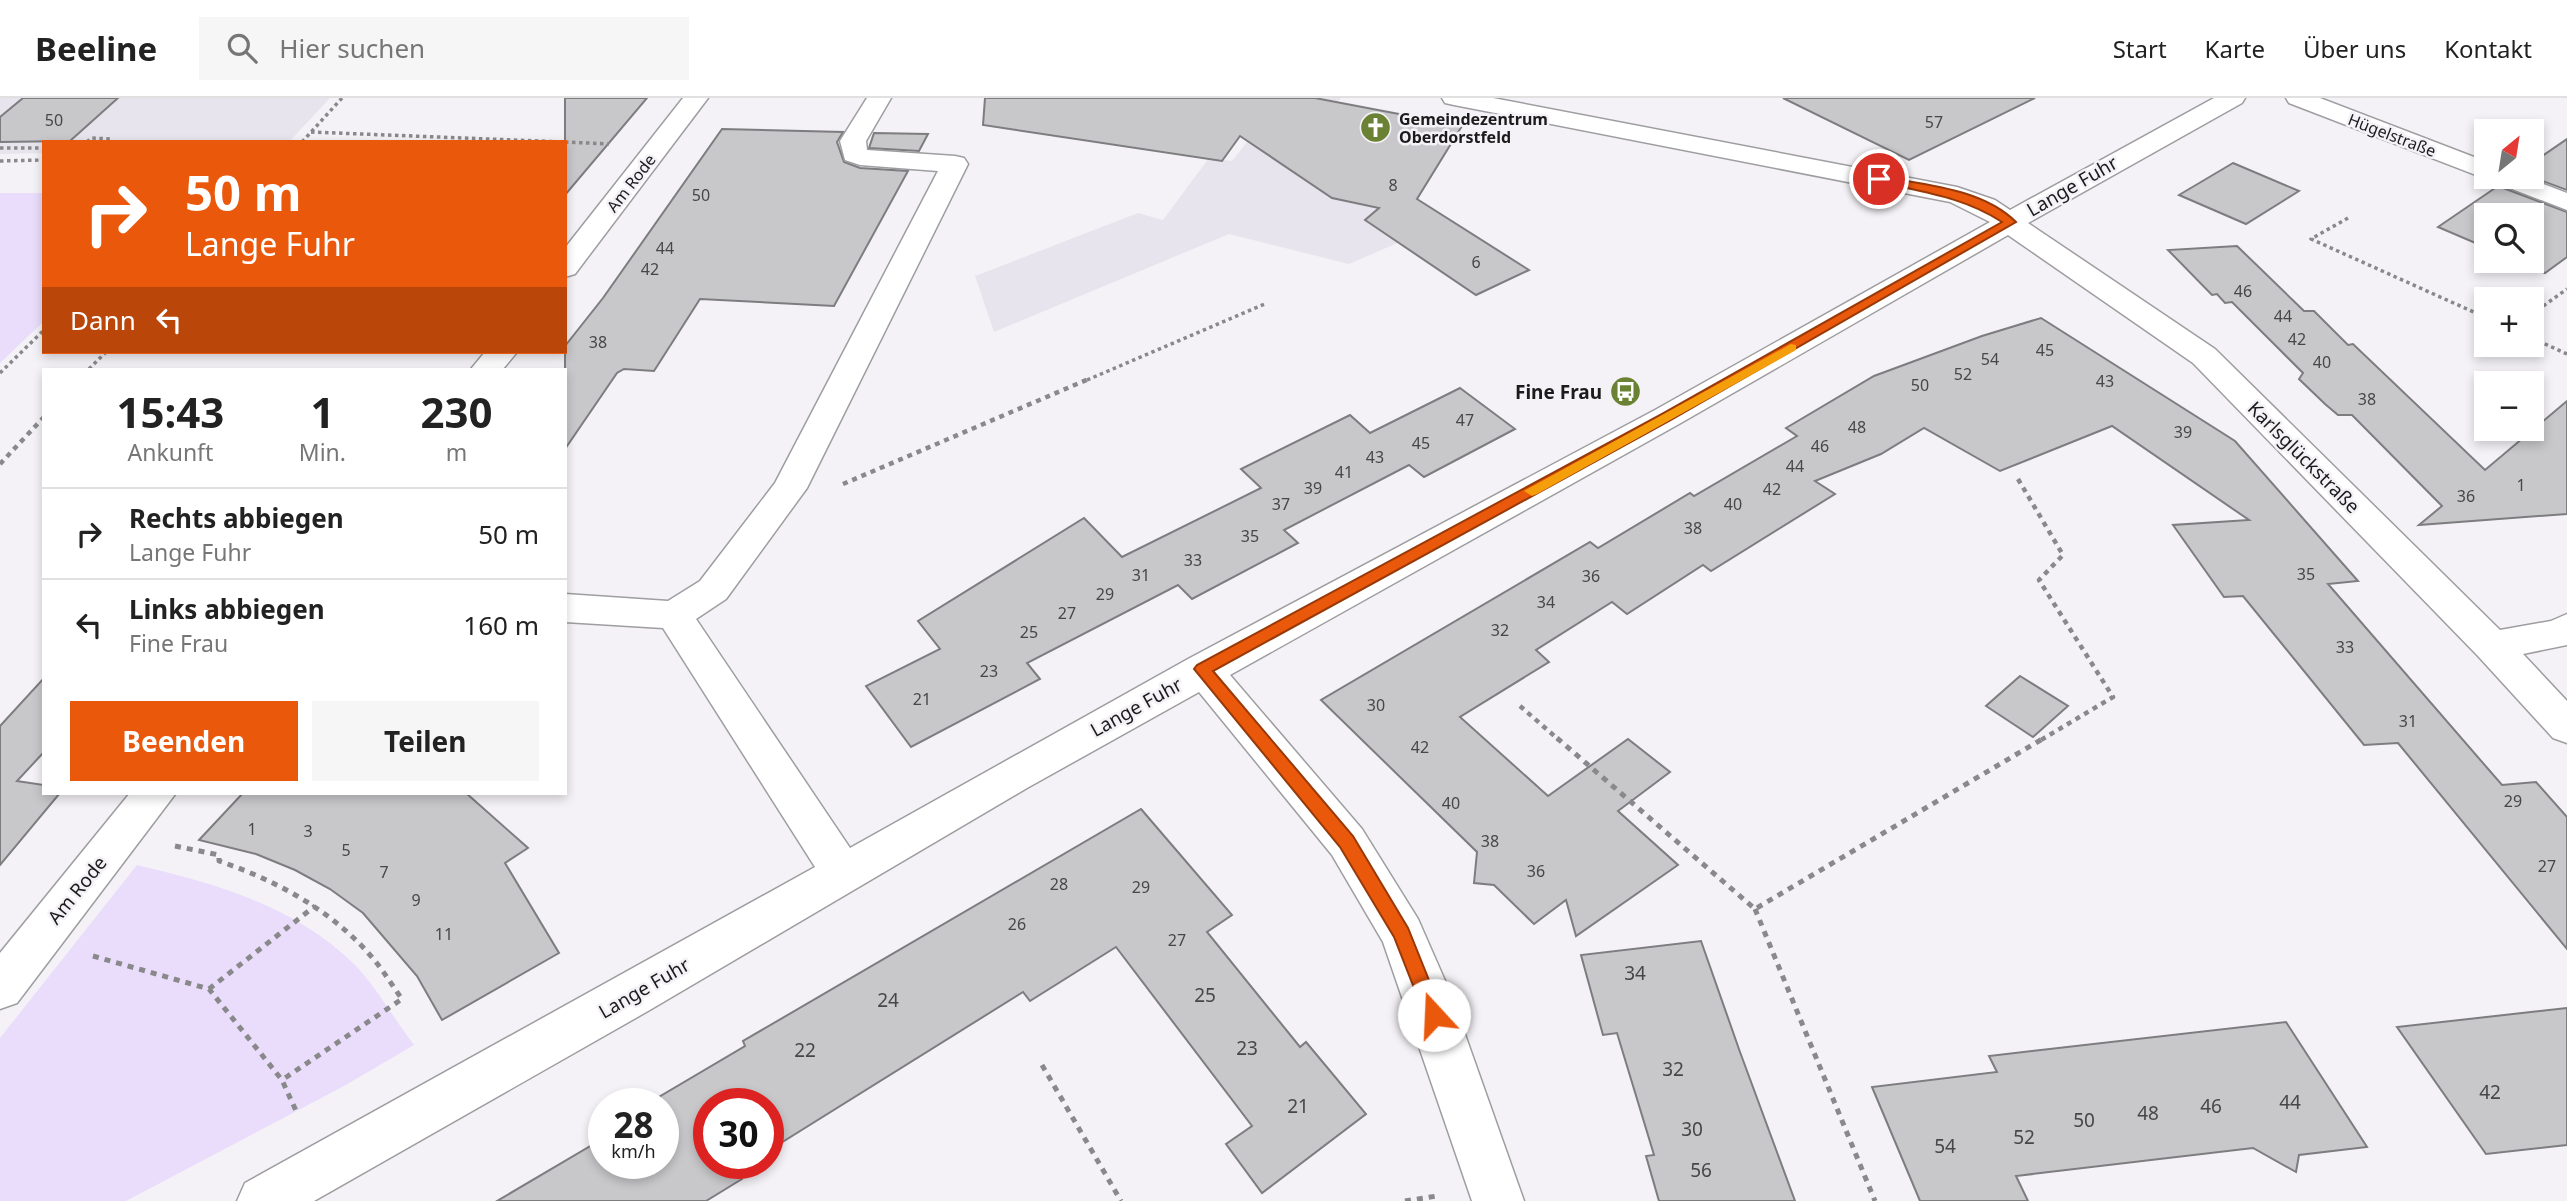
<!DOCTYPE html>
<html lang="de">
<head>
<meta charset="utf-8">
<style>
  :root { --surface:#fff; --page:#f6f6f6; --text:#222; --muted:#767676; --line:#e0e0e0; --accent:#ea580c }
  body { margin:0; font-family:"Noto Sans",sans-serif; background:var(--page); color:var(--text); height:100vh; display:flex; flex-direction:column; font-size:26px; white-space:nowrap }
  * { box-sizing:border-box; margin:0 }
  p { font-size:23px; color:var(--muted) }
  .icon { flex:none; width:38px; height:38px; fill:none; stroke:currentColor; stroke-width:2; stroke-linecap:round; stroke-linejoin:round }
  .map { position:relative; flex:1; overflow:hidden }
  .sheet { position:absolute; left:42px; top:270px; width:525px; height:427px; display:flex; flex-direction:column; background:var(--surface); border-radius:0px; box-shadow:0 4px 10px #0003 }
  .sheet>* { flex:none }
  .hud { position:absolute; left:42px; top:42px; width:525px; height:214px; border-radius:0px; box-shadow:0 4px 10px #0003; background:#ea580c; color:#fff; overflow:hidden }
  .needle { width:46px; rotate:30deg }
  .tools { position:absolute; left:2474px; top:21px; display:grid; gap:14px }
  .tools a { display:grid; place-items:center; width:70px; height:70px; border-radius:0px; background:var(--surface); box-shadow:0 4px 10px #0003; font-size:35px }
  .speed { position:absolute; left:588px; top:990px; display:flex; gap:14px; font-size:35px; font-weight:700; text-align:center }
  .speed>* { display:grid; place-content:center; width:91px; height:91px; border-radius:50%; background:var(--surface); box-shadow:0 4px 10px #0003; line-height:1 }
  .speed small { font-size:18px; font-weight:400 }
  .speed .limit { border:10px solid #d22; background:#fff; color:#111 }
  .pin { position:absolute; display:grid; place-items:center; width:60px; height:60px; color:#fff; margin:-30px; border:4px solid #fff; border-radius:50%; box-shadow:0 2px 7px #0007 }
  .me { position:absolute; width:77px; margin:-38px; rotate:340deg; stroke-linejoin:round; filter:drop-shadow(0 0 5px #0008) }
  .turn { display:flex; align-items:center; gap:24px; height:147px; padding:0 28px; font-size:32px }
  .turn .icon { width:91px; height:91px; stroke-width:2.5 }
  .turn b { display:block; font-size:49px; line-height:60px }
  .then { display:flex; align-items:center; height:66px; padding:0 28px; background:#0003; gap:14px; font-size:26px }
  .eta { display:flex; justify-content:space-evenly; align-items:center; height:119px; text-align:center }
  .eta b { font-size:42px; font-weight:700; line-height:49px }
  .cta { display:flex; gap:14px; margin-top:auto; padding:14px 28px }
  .cta a { flex:1; height:80px; border-radius:0px; background:var(--accent); color:#fff; font-size:28px; font-weight:700; line-height:80px; text-align:center }
  .cta a+a { background:var(--page); color:var(--text) }
  ul { padding:0; list-style:none }
  li { display:flex; align-items:center; gap:21px; height:91px; padding:0 28px; border-top:2px solid var(--line) }
  li div { flex:1 }
  li b { display:block; font-size:26px }
  li em { font-style:normal }
  header { display:flex; align-items:center; gap:42px; box-sizing:border-box; height:98px; padding:0 35px; background:var(--surface); border-bottom:2px solid var(--line) }
  header strong { font-size:33px }
  nav { display:flex; gap:38px; margin-inline-start:auto; font-size:24px }
  .search { width:490px; height:63px; background:var(--page); display:flex; align-items:center; gap:18px; box-sizing:border-box; padding:0 24px; border-radius:0px; color:var(--muted); font-size:26px }
  .map>svg:first-child { display:block }
  .built { fill:#e8e4ee }
  .green { fill:#e9ddfb }
  .building { fill:#c8c7ca; stroke:#7d7c7f; stroke-width:2 }
  .lines { fill:none; stroke-linecap:round; stroke-linejoin:round }
  .minor-casing { stroke:#9e9da0; stroke-width:3 }
  .path-far2 { stroke:#89888a; stroke-width:3.5; stroke-dasharray:3.5 3.5; stroke-linecap:butt }
  .path-far1 { stroke:#89888a; stroke-width:4.5; stroke-dasharray:5 5; stroke-linecap:butt }
  .path { stroke:#89888a; stroke-width:5; stroke-dasharray:6 6; stroke-linecap:butt }
  .minor { fill:#fff; fill-rule:evenodd }
  .route { fill:#ea580c; stroke:#983908; stroke-width:2 }
  .slow { fill:#f59e0b }
  .labels { text-anchor:middle; dominant-baseline:central; stroke-width:5; stroke-linejoin:round; paint-order:stroke }
  .far-poi-label { font-size:16px; font-weight:bold; fill:#1c1b1c; stroke:#f4f2f6; text-anchor:start }
  .number-label { font-size:16px; fill:#474648 }
  .far-street-label { font-size:16px; fill:#1c1b1c; stroke:#f4f2f6 }
  .street-label { font-size:19px; fill:#1c1b1c; stroke:#f4f2f6 }
  .poi-label { font-size:19px; font-weight:bold; fill:#1c1b1c; stroke:#f4f2f6; text-anchor:end }
  .near-number-label { font-size:19px; fill:#474648 }
</style>
</head>
<body>
<header>
<strong>Beeline</strong>
<div class="search"><svg class="icon" aria-label="search" viewBox="0 0 24 24"><circle cx="10" cy="10" r="6"/><path d="M15 15l6 6"/></svg>Hier suchen</div>
<nav><a>Start</a><a>Karte</a><a>Über uns</a><a>Kontakt</a></nav>
</header>
<div class="map">
<svg width="2567" height="1103" viewBox="0 0 2567 1103">
  <rect width="100%" height="100%" fill="#f4f2f6"/>
  <g class="built">
    <path d="M 0,0 L 330,0 L 289,44 L 44,44 L 44,55 L 0,56 Z"/>
    <path d="M 1275,0 L 1341,0 L 1337,4 L 1314,0 L 1404,115 L 1423,134 L 1349,166 L 1229,136 L 994,234 L 975,178 L 1138,115 L 1163,122 L 1209,60 L 1232,63 L 1251,39 Z"/>
  </g>
  <g class="green">
    <path d="M 0,95 L 44,95 L 44,223 L 0,265 Z"/>
    <path d="M 137,767 C 216,786 293,807 353,865 C 376,888 394,921 414,947 L 344,988 L 126,1103 L 0,1103 L 0,940 Z"/>
  </g>
  <g class="building">
    <path d="M 23,0 L 118,0 L 70,43 L 0,44 L 0,19 Z"/>
    <path d="M 565,0 L 647,0 L 565,97 Z"/>
    <path d="M 985,0 L 1315,0 L 1462,28 L 1417,101 L 1529,172 L 1476,197 L 1365,122 L 1379,110 L 1332,100 L 1240,38 L 1222,63 L 983,27 Z"/>
    <path d="M 1783,0 L 2035,0 L 1909,62 Z"/>
    <path d="M 722,31 L 843,34 L 837,44 L 844,64 L 860,70 L 908,73 L 834,208 L 700,201 L 654,273 L 624,271 L 617,275 L 565,351 L 565,248 L 603,200 Z"/>
    <path d="M 874,35 L 928,36 L 919,53 L 869,50 Z"/>
    <path d="M 2567,41 L 2567,92 L 2532,79 L 2532,65 Z"/>
    <path d="M 2233,65 L 2299,93 L 2246,126 L 2179,97 Z"/>
    <path d="M 2498,88 L 2567,114 L 2567,159 L 2545,175 L 2517,163 L 2532,163 L 2532,117 L 2487,117 L 2487,150 L 2438,129 Z"/>
    <path d="M 2237,148 L 2304,213 L 2314,213 L 2348,247 L 2353,246 L 2485,372 L 2567,303 L 2567,416 L 2419,427 L 2442,408 L 2352,317 L 2338,317 L 2325,306 L 2299,281 L 2303,275 L 2232,204 L 2225,205 L 2217,196 L 2212,197 L 2168,152 Z"/>
    <path d="M 2041,220 L 2235,343 L 2358,483 L 2328,486 L 2502,687 L 2536,684 L 2567,719 L 2567,851 L 2398,645 L 2364,647 L 2243,498 L 2224,499 L 2173,427 L 2249,422 L 2112,328 L 2000,373 L 1924,330 L 1881,356 L 1815,383 L 1835,396 L 1711,473 L 1703,467 L 1627,516 L 1612,504 L 1536,552 L 1549,564 L 1460,619 L 1548,698 L 1628,641 L 1670,674 L 1618,713 L 1678,767 L 1576,838 L 1566,802 L 1534,826 L 1494,787 L 1474,785 L 1477,754 L 1321,602 L 1590,444 L 1598,450 L 1690,395 L 1694,398 L 1797,338 L 1786,330 L 1874,278 L 1982,238 Z"/>
    <path d="M 1460,290 L 1515,331 L 1424,379 L 1409,367 L 1284,432 L 1298,445 L 1192,501 L 1178,487 L 1027,565 L 1040,581 L 911,649 L 866,588 L 940,551 L 918,523 L 1084,420 L 1122,459 L 1261,390 L 1241,371 L 1350,317 L 1370,335 Z"/>
    <path d="M 2020,578 L 2068,608 L 2033,639 L 1986,608 Z"/>
    <path d="M 44,580 L 44,654 L 17,683 L 44,687 L 44,695 L 60,695 L 0,767 L 0,628 Z"/>
    <path d="M 243,695 L 466,695 L 528,750 L 505,765 L 559,855 L 442,922 L 417,878 L 363,815 L 330,791 L 295,772 L 256,756 L 199,742 Z"/>
    <path d="M 1141,711 L 1232,817 L 1207,834 L 1300,949 L 1306,944 L 1366,1016 L 1262,1095 L 1226,1046 L 1252,1028 L 1116,849 L 1030,903 L 1023,894 L 768,1053 L 768,1006 L 709,1006 L 709,1066 L 747,1066 L 737,1072 L 742,1081 L 706,1103 L 497,1103 L 604,1040 L 604,1066 L 663,1066 L 663,1006 L 647,1006 L 745,948 L 743,943 Z"/>
    <path d="M 1701,843 L 1740,954 L 1795,1103 L 1659,1103 L 1646,1058 L 1654,1057 L 1617,935 L 1603,937 L 1581,857 Z"/>
    <path d="M 2567,910 L 2567,1047 L 2486,1056 L 2397,929 Z"/>
    <path d="M 2286,924 L 2367,1049 L 2299,1057 L 2296,1074 L 2253,1050 L 2016,1078 L 2028,1103 L 1920,1103 L 1872,989 L 1997,974 L 1989,958 Z"/>
  </g>
  <g class="lines">
    <defs>
      <g id="minor">
        <path d="M 683,0 L 708,0 L 575,176 L 565,179 L 565,150 Z"/>
        <path d="M 867,0 L 891,0 L 866,43 L 867,52 L 955,58 L 964,60 L 968,66 L 807,390 L 726,501 L 696,521 L 850,750 L 1188,561 L 1655,312 L 1990,124 L 1950,104 L 1454,7 L 1445,5 L 1442,0 L 1493,0 L 1957,89 L 1995,102 L 2010,112 L 2214,0 L 2245,0 L 2242,5 L 2028,125 L 2215,251 L 2500,532 L 2551,523 L 2567,516 L 2567,547 L 2523,556 L 2567,603 L 2567,645 L 2553,640 L 2478,558 L 2193,265 L 2008,137 L 1679,326 L 1230,577 L 1362,731 L 1418,821 L 1450,894 L 1524,1103 L 1472,1103 L 1383,844 L 1332,757 L 1199,594 L 1027,690 L 648,913 L 314,1103 L 237,1103 L 245,1085 L 815,769 L 663,530 L 565,524 L 565,496 L 668,503 L 700,483 L 775,385 L 938,73 L 860,67 L 845,62 L 840,43 Z"/>
        <path d="M 2286,0 L 2320,0 L 2487,64 L 2487,79 L 2525,79 L 2567,95 L 2567,112 L 2289,5 Z"/>
        <path d="M 485,254 L 517,254 L 503,271 L 471,271 Z"/>
        <path d="M 130,695 L 176,695 L 17,905 L 0,911 L 0,855 Z"/>
      </g>
    </defs>
    <use href="#minor" class="minor-casing"/>
    <g class="path-far2">
      <path d="M 311,34 L 564,44"/>
      <path d="M 87,44 L 91,40 L 110,41"/>
      <path d="M 302,44 L 342,0"/>
      <path d="M 565,44 L 609,46"/>
      <path d="M 0,50 L 44,50"/>
      <path d="M 0,63 L 44,62"/>
      <path d="M 2348,120 L 2311,141 L 2487,220"/>
      <path d="M 2532,216 L 2567,191"/>
      <path d="M 2532,240 L 2567,256"/>
      <path d="M 89,271 L 106,254"/>
      <path d="M 0,275 L 44,232"/>
      <path d="M 1087,282 L 1267,205"/>
    </g>
    <g class="path-far1">
      <path d="M 0,366 L 44,319"/>
      <path d="M 2018,381 L 2063,457 L 2039,482 L 2113,599 L 2041,642"/>
      <path d="M 843,386 L 1091,280"/>
      <path d="M 1520,608 L 1559,642"/>
    </g>
    <g class="path">
      <path d="M 1557,640 L 1755,811 L 2044,640"/>
      <path d="M 175,748 L 219,757 L 219,763 C 275,782 331,812 370,857 C 382,870 391,886 402,901 L 282,982"/>
      <path d="M 1755,811 L 1875,1103"/>
      <path d="M 93,858 L 209,891 L 282,982 L 297,1015"/>
      <path d="M 209,891 L 315,808"/>
      <path d="M 1042,967 L 1121,1103"/>
      <path d="M 1405,1103 L 1437,1098"/>
    </g>
    <use href="#minor" class="minor"/>
  </g>
  <path class="route" d="M 1879,78 C 1924,87 1982,90 2016,124 L 1671,322 L 1213,573 L 1353,738 L 1408,830 L 1443,917 L 1441,923 L 1434,926 L 1427,923 L 1394,839 L 1340,749 L 1194,571 L 1197,567 L 1662,316 L 2002,124 C 1962,98 1920,94 1875,83 L 1873,81 Z"/>
  <path class="slow" d="M 1791,246 L 1796,247 L 1796,252 L 1537,396 L 1532,398 L 1524,393 Z"/>
  <defs>
    <symbol id="church-disc" viewBox="-11 -11 22 22"><circle r="9.5" fill="#6b8234" stroke="#f4f2f6"/><path d="M-1.2-6h2.4v3.5h3.3v2.4h-3.3V6h-2.4V-.1h-3.3v-2.4h3.3Z" fill="#fff"/></symbol>
    <symbol id="bus-disc" viewBox="-11 -11 22 22"><circle r="9.5" fill="#6b8234" stroke="#f4f2f6"/><path d="M-5-6H5V4H4V6H2V4H-2V6H-4V4H-5ZM-3.5-4V0h7V-4ZM-3.5 1.2v1.5H-2V1.2ZM2 1.2v1.5H3.5V1.2Z" fill="#fff"/></symbol>
  </defs>
  <g fill-rule="evenodd">
    <use href="#church-disc" x="1358" y="12" width="35" height="35"/>
    <use href="#bus-disc" x="1608" y="276" width="35" height="35"/>
  </g>
  <g class="labels">
    <g class="far-poi-label">
      <text x="1399" y="21">Gemeindezentrum<tspan x="1399" dy="18">Oberdorstfeld</tspan></text>
    </g>
    <g class="number-label">
      <text x="54" y="22">50</text>
      <text x="1934" y="24">57</text>
      <text x="1393" y="87">8</text>
      <text x="701" y="97">50</text>
      <text x="665" y="150">44</text>
      <text x="1476" y="164">6</text>
      <text x="650" y="171">42</text>
      <text x="2243" y="193">46</text>
      <text x="2283" y="218">44</text>
      <text x="2297" y="241">42</text>
      <text x="598" y="244">38</text>
      <text x="2045" y="252">45</text>
      <text x="1990" y="261">54</text>
      <text x="2322" y="264">40</text>
      <text x="1963" y="276">52</text>
      <text x="2105" y="283">43</text>
      <text x="1920" y="287">50</text>
      <text x="2367" y="301">38</text>
      <text x="1465" y="322">47</text>
      <text x="1857" y="329">48</text>
      <text x="2183" y="334">39</text>
      <text x="1421" y="345">45</text>
      <text x="1820" y="348">46</text>
      <text x="1375" y="359">43</text>
      <text x="1795" y="368">44</text>
      <text x="1344" y="374">41</text>
      <text x="2521" y="387">1</text>
      <text x="1313" y="390">39</text>
      <text x="1772" y="391">42</text>
      <text x="2466" y="398">36</text>
      <text x="1281" y="406">37</text>
      <text x="1733" y="406">40</text>
      <text x="1693" y="430">38</text>
      <text x="1250" y="438">35</text>
      <text x="1193" y="462">33</text>
      <text x="2306" y="476">35</text>
      <text x="1141" y="477">31</text>
      <text x="1591" y="478">36</text>
      <text x="1105" y="496">29</text>
      <text x="1546" y="504">34</text>
      <text x="1067" y="515">27</text>
      <text x="1500" y="532">32</text>
      <text x="1029" y="534">25</text>
      <text x="2345" y="549">33</text>
      <text x="989" y="573">23</text>
      <text x="922" y="601">21</text>
      <text x="1376" y="607">30</text>
      <text x="2408" y="623">31</text>
      <text x="1420" y="649">42</text>
      <text x="2513" y="703">29</text>
      <text x="1451" y="705">40</text>
      <text x="252" y="731">1</text>
      <text x="308" y="733">3</text>
      <text x="1490" y="743">38</text>
      <text x="346" y="752">5</text>
      <text x="2547" y="768">27</text>
      <text x="1536" y="773">36</text>
      <text x="384" y="774">7</text>
      <text x="1059" y="786">28</text>
      <text x="1141" y="789">29</text>
      <text x="416" y="802">9</text>
      <text x="1017" y="826">26</text>
      <text x="444" y="836">11</text>
      <text x="1177" y="842">27</text>
    </g>
    <g class="far-street-label">
      <text transform="translate(2392 37) rotate(21)">Hügelstraße</text>
      <text transform="translate(631 85) rotate(-52)">Am Rode</text>
    </g>
    <g class="street-label">
      <text transform="translate(2072 88) rotate(-30)">Lange Fuhr</text>
      <text transform="translate(2304 359) rotate(45)">Karlsglückstraße</text>
      <text transform="translate(1136 609) rotate(-29)">Lange Fuhr</text>
      <text transform="translate(77 792) rotate(-51)">Am Rode</text>
      <text transform="translate(644 890) rotate(-30)">Lange Fuhr</text>
    </g>
    <g class="poi-label">
      <text x="1602" y="294">Fine Frau</text>
    </g>
    <g class="near-number-label">
      <text x="1635" y="875">34</text>
      <text x="1205" y="897">25</text>
      <text x="888" y="902">24</text>
      <text x="1247" y="950">23</text>
      <text x="805" y="952">22</text>
      <text x="1673" y="971">32</text>
      <text x="2490" y="994">42</text>
      <text x="2290" y="1004">44</text>
      <text x="1298" y="1008">21</text>
      <text x="2211" y="1008">46</text>
      <text x="2148" y="1015">48</text>
      <text x="2084" y="1022">50</text>
      <text x="1692" y="1031">30</text>
      <text x="2024" y="1039">52</text>
      <text x="1945" y="1048">54</text>
      <text x="1701" y="1072">56</text>
    </g>
  </g>
</svg>
<div class="tools">
<a><svg class="needle" viewBox="-14 -14 28 28"><path d="M0-13l5 13h-10z" fill="#e53935"/><path d="M0 13l5-13h-10z" fill="#767676"/></svg></a>
<a><svg class="icon" aria-label="search" viewBox="0 0 24 24"><circle cx="10" cy="10" r="6"/><path d="M15 15l6 6"/></svg></a>
<a>+</a>
<a>−</a>
</div>
<div class="speed"><div>28<small>km/h</small></div><div class="limit">30</div></div>
<div class="pin" style="left:1879px;top:81px;background:#d93025"><svg class="icon" aria-label="arrive" viewBox="0 0 24 24"><path d="M6 21V4h12l-3 4 3 4H6"/></svg></div>
<svg class="me" style="left:1434px;top:917px" viewBox="-20 -20 40 40"><circle r="19" fill="#fff"/><path d="M0-13L10 11 0 6-10 11z" fill="#ea580c"/></svg>
<div class="hud">
<div class="turn"><svg class="icon" aria-label="right" viewBox="0 0 24 24"><path d="M7 20v-9h11M14 6l5 5-5 5"/></svg><div><b>50 m</b>Lange Fuhr</div></div>
<div class="then">Dann<svg class="icon" aria-label="left" viewBox="0 0 24 24"><path d="M17 20v-9H6M10 6l-5 5 5 5"/></svg></div>
</div>
<section class="sheet">
<div class="eta">
<div><b>15:43</b><p>Ankunft</p></div>
<div><b>1</b><p>Min.</p></div>
<div><b>230</b><p>m</p></div>
</div>
<ul>
<li><svg class="icon" aria-label="right" viewBox="0 0 24 24"><path d="M7 20v-9h11M14 6l5 5-5 5"/></svg><div><b>Rechts abbiegen</b><p>Lange Fuhr</p></div><em>50 m</em></li>
<li><svg class="icon" aria-label="left" viewBox="0 0 24 24"><path d="M17 20v-9H6M10 6l-5 5 5 5"/></svg><div><b>Links abbiegen</b><p>Fine Frau</p></div><em>160 m</em></li>
</ul>
<div class="cta"><a>Beenden</a><a>Teilen</a></div>
</section>
</div>
</body>
</html>
